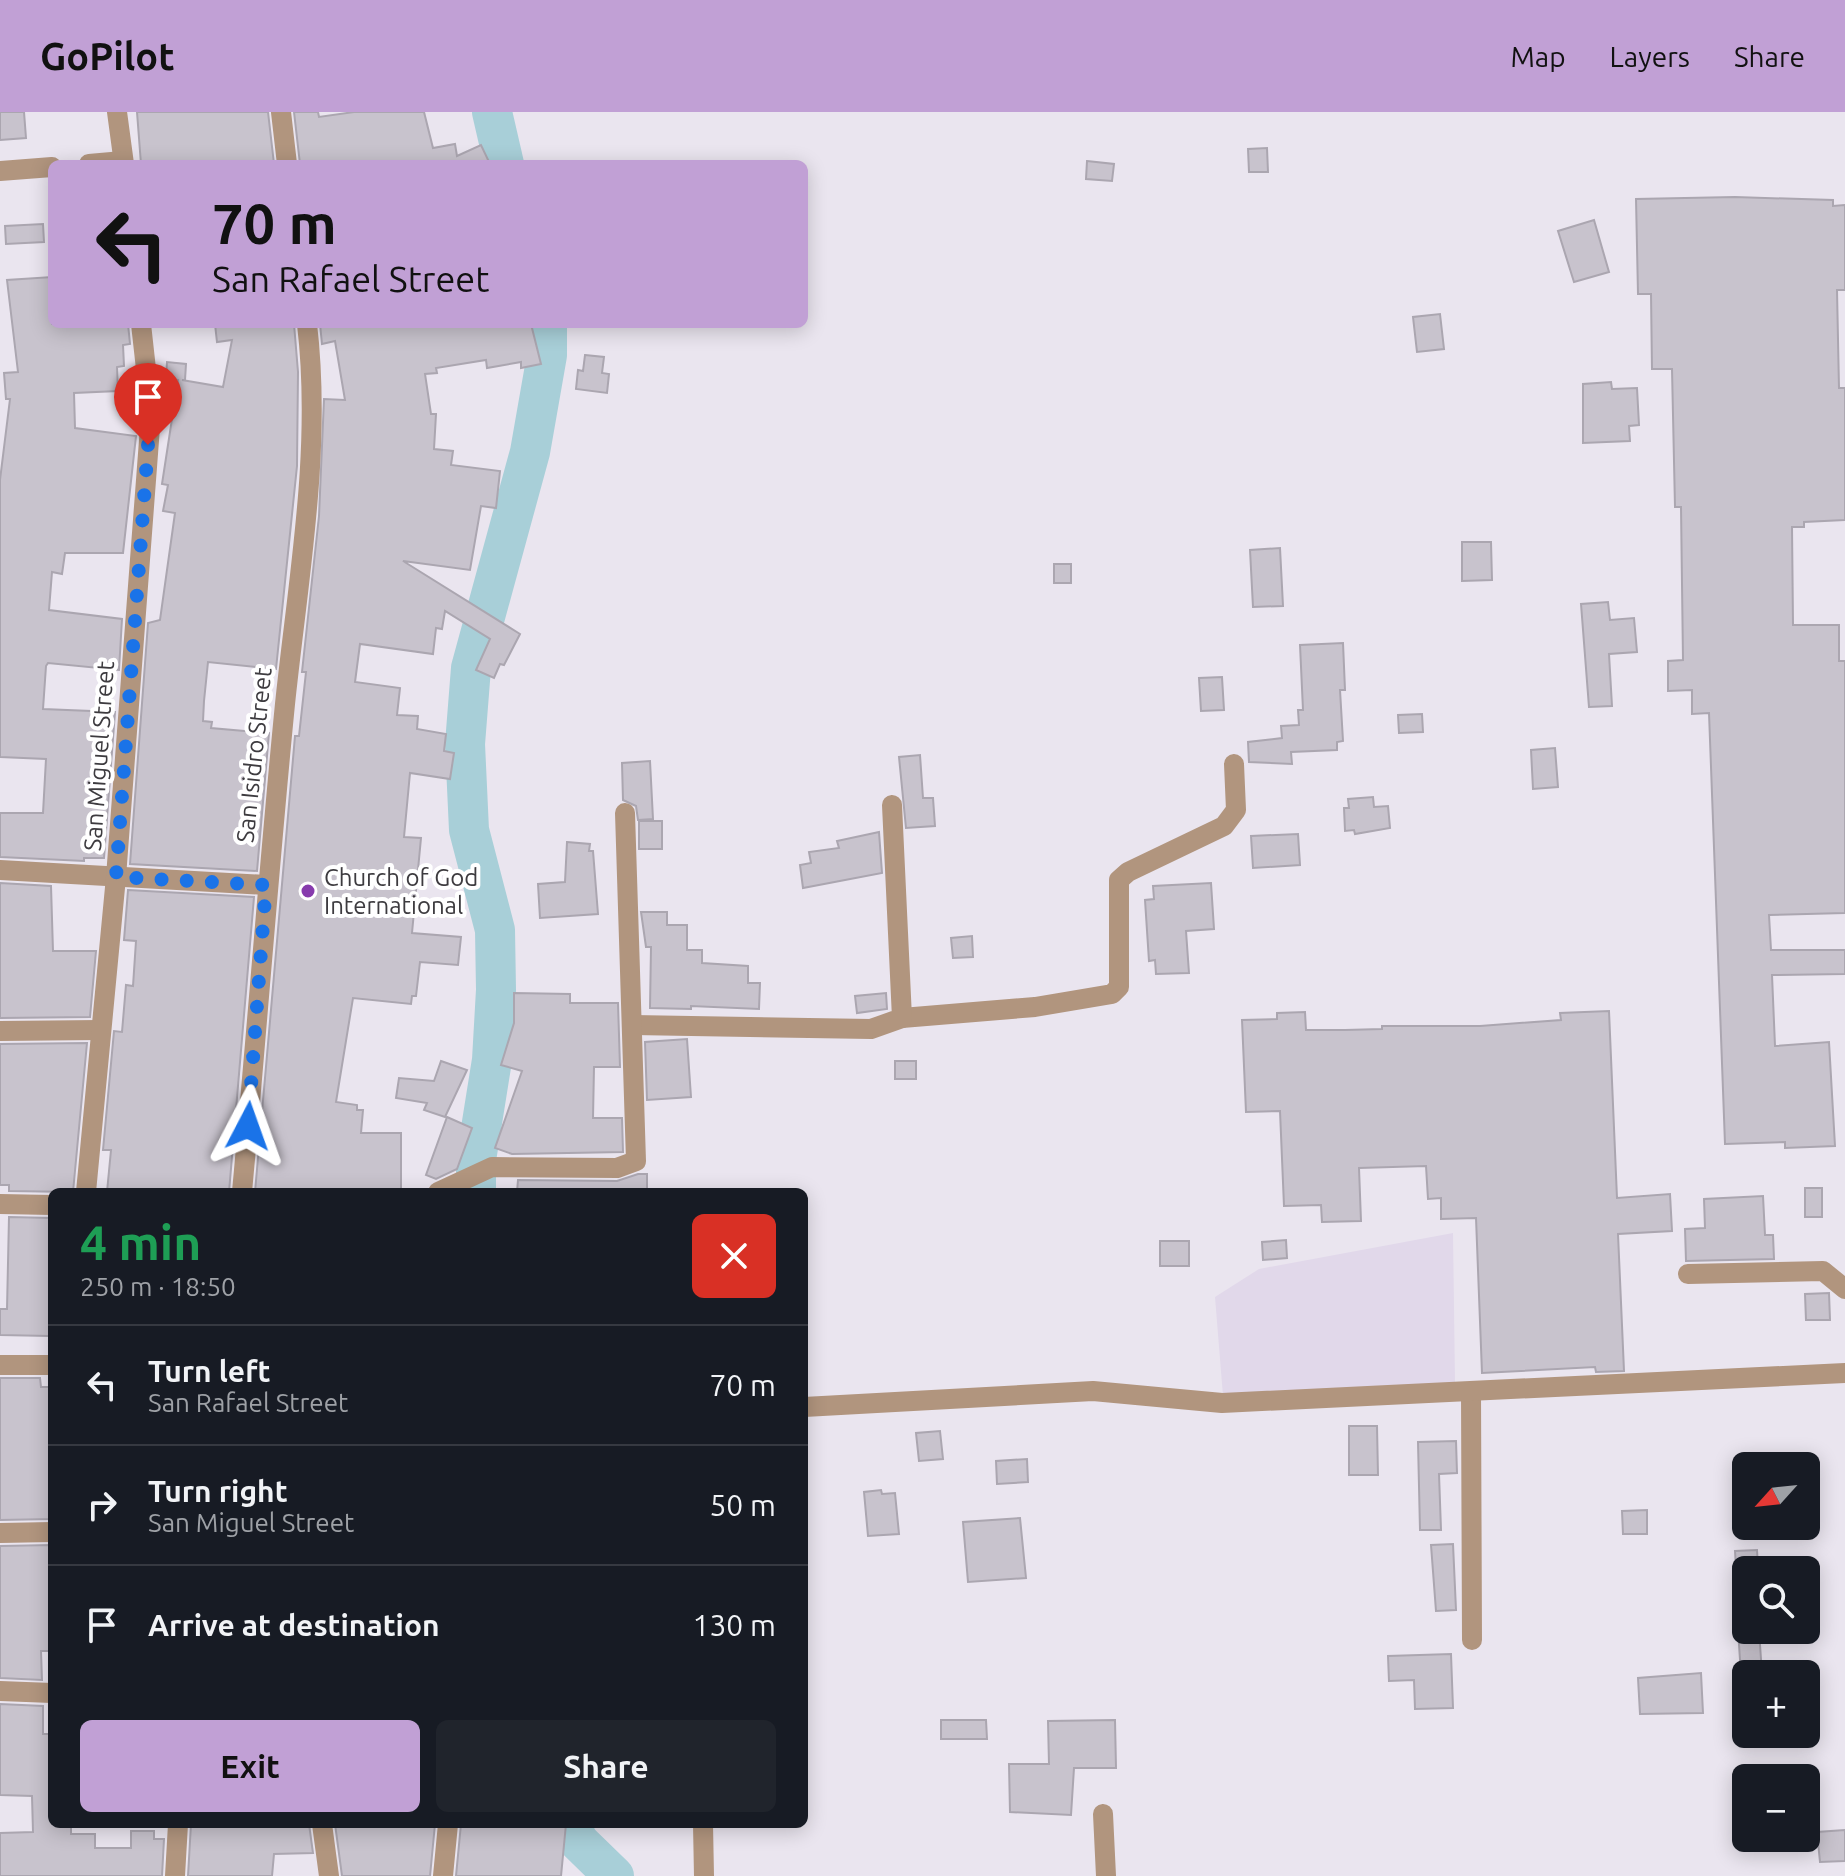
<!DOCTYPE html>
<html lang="en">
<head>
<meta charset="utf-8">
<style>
  :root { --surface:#171b24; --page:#20242c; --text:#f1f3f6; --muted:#9ea1a6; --line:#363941; --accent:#c1a0d5 }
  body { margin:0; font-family:Ubuntu,sans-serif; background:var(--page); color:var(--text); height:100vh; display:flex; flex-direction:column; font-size:30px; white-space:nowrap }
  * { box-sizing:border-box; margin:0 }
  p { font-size:26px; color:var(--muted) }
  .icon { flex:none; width:44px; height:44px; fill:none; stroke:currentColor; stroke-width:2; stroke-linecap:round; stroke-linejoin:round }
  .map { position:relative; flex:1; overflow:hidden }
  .sheet { position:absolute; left:48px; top:1076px; width:760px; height:640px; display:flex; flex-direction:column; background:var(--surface); border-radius:12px; box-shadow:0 4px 20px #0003 }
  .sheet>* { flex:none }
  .hud { position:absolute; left:48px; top:48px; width:760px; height:168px; border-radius:12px; box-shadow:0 4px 20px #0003; background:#c1a0d5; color:#111; overflow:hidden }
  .needle { width:52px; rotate:243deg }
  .buttons { position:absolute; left:1732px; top:1340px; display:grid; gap:16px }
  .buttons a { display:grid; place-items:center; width:88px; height:88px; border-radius:12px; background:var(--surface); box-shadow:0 4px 20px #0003; font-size:40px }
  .pin { position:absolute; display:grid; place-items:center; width:68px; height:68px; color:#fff; margin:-82px -34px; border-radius:50% 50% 50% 0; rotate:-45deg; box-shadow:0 0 8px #0007 }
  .pin .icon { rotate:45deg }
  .me { position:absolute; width:88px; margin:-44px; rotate:4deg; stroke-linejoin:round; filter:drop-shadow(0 0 6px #0008) }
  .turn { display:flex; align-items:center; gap:28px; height:168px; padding:0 32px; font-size:36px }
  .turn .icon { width:104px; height:104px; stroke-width:2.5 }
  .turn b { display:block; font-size:56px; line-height:68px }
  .round { display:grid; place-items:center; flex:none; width:84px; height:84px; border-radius:12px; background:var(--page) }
  .head { display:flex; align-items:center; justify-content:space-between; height:136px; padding:0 32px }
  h1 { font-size:48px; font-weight:700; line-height:60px; color:#1e9e55 }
  .action { display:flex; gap:16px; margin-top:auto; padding:16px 32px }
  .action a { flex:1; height:92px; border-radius:12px; background:var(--accent); color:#111; font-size:32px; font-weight:700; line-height:92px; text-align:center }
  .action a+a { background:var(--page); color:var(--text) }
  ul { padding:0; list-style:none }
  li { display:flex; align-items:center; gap:24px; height:120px; padding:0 32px; border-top:2px solid var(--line) }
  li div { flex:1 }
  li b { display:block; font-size:30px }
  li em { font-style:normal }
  header { display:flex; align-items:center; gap:48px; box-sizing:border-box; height:112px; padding:0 40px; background:var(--accent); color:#111 }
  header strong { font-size:38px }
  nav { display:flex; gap:44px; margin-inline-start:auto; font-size:28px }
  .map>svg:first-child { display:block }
  .built { fill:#e1d8ea }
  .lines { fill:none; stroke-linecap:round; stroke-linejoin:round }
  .river { stroke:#a8cfd8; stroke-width:40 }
  .building { fill:#c8c3cd; stroke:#aba6b0; stroke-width:2 }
  .minor { stroke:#b1957e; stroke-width:20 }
  .route { stroke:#1a73e8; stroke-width:14; stroke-dasharray:0 25.2 }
  .poi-dot { fill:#873bad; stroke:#fff; stroke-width:3 }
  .labels { text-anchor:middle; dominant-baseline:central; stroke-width:8; stroke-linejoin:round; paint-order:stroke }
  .street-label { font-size:24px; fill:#3d3b3f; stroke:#fff }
  .poi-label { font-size:24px; fill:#3d3b3f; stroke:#fff; text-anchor:start }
</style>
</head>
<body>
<header>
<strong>GoPilot</strong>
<nav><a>Map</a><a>Layers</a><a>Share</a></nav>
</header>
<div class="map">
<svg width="1845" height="1764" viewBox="0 0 1845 1764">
  <rect width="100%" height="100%" fill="#eae5ef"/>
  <path class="built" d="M 1453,1121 L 1455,1271 L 1223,1284 L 1215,1185 L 1259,1157 Z"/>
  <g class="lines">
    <g class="river">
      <path d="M 492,0 L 504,52"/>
      <path d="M 476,1080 L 476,1048 L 492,948 L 496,878 L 495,818 L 469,718 L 465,632 L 471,556 L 530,340 L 547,243 L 547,212"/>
      <path d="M 569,1712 L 579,1730 L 614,1764"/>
    </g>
  </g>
  <g class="building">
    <path d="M 0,0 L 24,0 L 26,26 L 0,28 Z"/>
    <path d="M 137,0 L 268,0 L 274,52 L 141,52 Z"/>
    <path d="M 294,0 L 318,0 L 319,5 L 354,0 L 424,0 L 433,36 L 455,32 L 457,44 L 481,33 L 490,52 L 300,52 Z"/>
    <path d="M 1267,36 L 1268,60 L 1249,60 L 1248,37 Z"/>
    <path d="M 1087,49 L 1114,52 L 1112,69 L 1086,67 Z"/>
    <path d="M 1735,85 L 1833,88 L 1833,94 L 1845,93 L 1845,178 L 1837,178 L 1839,276 L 1845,276 L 1845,408 L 1804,410 L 1804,415 L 1792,415 L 1793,513 L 1839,513 L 1839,549 L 1845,549 L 1845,801 L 1769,803 L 1771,838 L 1845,838 L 1845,862 L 1772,863 L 1775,934 L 1829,930 L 1835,1034 L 1785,1036 L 1785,1030 L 1725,1032 L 1709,601 L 1692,602 L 1692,578 L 1668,579 L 1668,549 L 1683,548 L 1681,395 L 1675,395 L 1672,257 L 1652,257 L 1651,182 L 1638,182 L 1636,87 Z"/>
    <path d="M 1594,108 L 1609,160 L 1574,170 L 1558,119 Z"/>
    <path d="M 43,112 L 44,130 L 6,132 L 5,114 Z"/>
    <path d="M 52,165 L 52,212 L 128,212 L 130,232 L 123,233 L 124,254 L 117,255 L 118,279 L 74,281 L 75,316 L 136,324 L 123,441 L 65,441 L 62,462 L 52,460 L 49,498 L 122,507 L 119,558 L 48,551 L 46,554 L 43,597 L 115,600 L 104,746 L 84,746 L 84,749 L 0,745 L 0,701 L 43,701 L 46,647 L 0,645 L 0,368 L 10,287 L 6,287 L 4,261 L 18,260 L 7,168 Z"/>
    <path d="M 1440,202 L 1444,237 L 1417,240 L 1413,205 Z"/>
    <path d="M 215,212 L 294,212 L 298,260 L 297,354 L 276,557 L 208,550 L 204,589 L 203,609 L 212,610 L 211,616 L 269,621 L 257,759 L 130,752 L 148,511 L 160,508 L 175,401 L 163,399 L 168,373 L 162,372 L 178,268 L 166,266 L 167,250 L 186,252 L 185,268 L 182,268 L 223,275 L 232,228 L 217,230 Z"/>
    <path d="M 320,212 L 531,212 L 541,252 L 521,256 L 521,250 L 487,256 L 486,248 L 436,256 L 437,261 L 425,262 L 431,302 L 436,302 L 434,337 L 453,339 L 451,353 L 500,359 L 496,396 L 481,394 L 470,458 L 403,449 L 520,522 L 504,553 L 500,552 L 494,566 L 476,558 L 490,527 L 445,499 L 442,517 L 436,516 L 433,542 L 360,532 L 355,570 L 400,576 L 397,603 L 418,604 L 417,617 L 446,622 L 444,639 L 454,641 L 450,667 L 410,661 L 404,725 L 421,726 L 412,821 L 461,825 L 458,853 L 420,850 L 416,884 L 412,884 L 411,892 L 353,886 L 336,990 L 357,993 L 357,998 L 363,998 L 361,1021 L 401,1021 L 401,1080 L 255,1080 L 295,624 L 299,624 L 306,560 L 302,560 L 319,404 L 324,287 L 345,288 L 335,229 L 322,232 Z"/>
    <path d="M 585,243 L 604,245 L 602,261 L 609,262 L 607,281 L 576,277 L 578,258 L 583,259 Z"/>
    <path d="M 1611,270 L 1612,277 L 1637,276 L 1639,313 L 1629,314 L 1630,329 L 1583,331 L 1583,272 Z"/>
    <path d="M 1462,430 L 1491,430 L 1492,468 L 1462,469 Z"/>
    <path d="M 1280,436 L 1283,494 L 1253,495 L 1250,438 Z"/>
    <rect x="1054" y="452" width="17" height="19"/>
    <path d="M 1608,490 L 1610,508 L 1634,506 L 1637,540 L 1609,542 L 1612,594 L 1589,595 L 1581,492 Z"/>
    <path d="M 1343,531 L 1345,578 L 1340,578 L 1343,629 L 1337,630 L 1337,638 L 1291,640 L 1292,652 L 1249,650 L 1248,630 L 1282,626 L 1281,614 L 1299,613 L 1298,598 L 1303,598 L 1300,533 Z"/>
    <path d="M 1222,565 L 1224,598 L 1201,599 L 1199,566 Z"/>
    <path d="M 1422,602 L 1423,620 L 1399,621 L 1398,603 Z"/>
    <path d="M 1555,636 L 1558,675 L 1533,677 L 1531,638 Z"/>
    <path d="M 920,643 L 923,686 L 933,686 L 935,714 L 906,716 L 899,645 Z"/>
    <path d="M 650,649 L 653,707 L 638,708 L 636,694 L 623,688 L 622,651 Z"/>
    <path d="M 1373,685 L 1374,695 L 1388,694 L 1390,716 L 1355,722 L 1354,718 L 1345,719 L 1344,696 L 1349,696 L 1348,687 Z"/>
    <rect x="639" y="709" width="23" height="28"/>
    <path d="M 879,720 L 882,761 L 803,776 L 800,753 L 811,751 L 809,740 L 839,736 L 837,729 Z"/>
    <path d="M 1298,722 L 1300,753 L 1253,756 L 1251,724 Z"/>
    <path d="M 567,730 L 590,732 L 589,739 L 593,739 L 598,802 L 540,806 L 538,772 L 565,770 Z"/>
    <path d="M 0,771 L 51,774 L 53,839 L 96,839 L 90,905 L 0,906 Z"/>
    <path d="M 1211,771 L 1214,817 L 1186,819 L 1189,861 L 1156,862 L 1155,848 L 1149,849 L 1145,788 L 1154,787 L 1153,774 Z"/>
    <path d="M 128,778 L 254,785 L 229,1080 L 107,1080 L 111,1038 L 103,1038 L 114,919 L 122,920 L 126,873 L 133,874 L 136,829 L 124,828 Z"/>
    <path d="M 641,800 L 667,800 L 667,813 L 687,813 L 687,838 L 702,838 L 702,851 L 748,854 L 748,871 L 760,871 L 759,897 L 691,894 L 691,897 L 650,896 L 651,835 L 646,835 Z"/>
    <path d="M 972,824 L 973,845 L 953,846 L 951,826 Z"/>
    <path d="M 514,881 L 570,882 L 570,891 L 618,891 L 620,955 L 594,955 L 593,1006 L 622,1006 L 623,1040 L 512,1042 L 495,1036 L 522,959 L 501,953 L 514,911 Z"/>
    <path d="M 886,881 L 887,897 L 857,901 L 855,884 Z"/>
    <path d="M 1609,899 L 1617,1086 L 1670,1082 L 1672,1119 L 1618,1122 L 1624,1259 L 1596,1260 L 1595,1255 L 1482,1261 L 1476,1106 L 1441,1107 L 1441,1086 L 1428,1087 L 1426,1054 L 1359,1056 L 1361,1109 L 1322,1110 L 1321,1093 L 1284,1094 L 1280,999 L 1246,1000 L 1242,908 L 1277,907 L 1277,901 L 1305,900 L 1306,918 L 1345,918 L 1382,917 L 1382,914 L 1480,914 L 1561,908 L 1560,901 Z"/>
    <path d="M 687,927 L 691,985 L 647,988 L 645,930 Z"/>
    <path d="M 87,931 L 73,1080 L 9,1079 L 9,1073 L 0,1073 L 0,932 Z"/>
    <path d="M 441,949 L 467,958 L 445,1005 L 424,998 L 427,991 L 396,986 L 399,966 L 434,969 Z"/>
    <rect x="895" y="949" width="21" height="18"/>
    <path d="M 447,1005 L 472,1016 L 457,1057 L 436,1067 L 426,1063 Z"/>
    <path d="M 638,1062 L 647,1062 L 647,1080 L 517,1080 L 518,1068 L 617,1069 Z"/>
    <rect x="1805" y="1076" width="17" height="29"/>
    <path d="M 1763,1084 L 1765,1123 L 1773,1123 L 1774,1147 L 1686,1149 L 1685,1117 L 1705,1116 L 1704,1087 Z"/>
    <path d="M 9,1105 L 52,1106 L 49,1224 L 0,1223 L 0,1197 L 7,1197 Z"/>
    <path d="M 1286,1128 L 1287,1146 L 1263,1148 L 1262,1130 Z"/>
    <rect x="1160" y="1129" width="29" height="25"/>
    <path d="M 1829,1181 L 1830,1208 L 1806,1208 L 1805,1182 Z"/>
    <path d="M 0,1266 L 40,1266 L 41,1275 L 52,1275 L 52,1407 L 0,1408 Z"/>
    <path d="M 1349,1314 L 1377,1314 L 1378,1363 L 1349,1363 Z"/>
    <path d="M 940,1319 L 943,1347 L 919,1349 L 916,1321 Z"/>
    <path d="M 1456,1329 L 1457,1361 L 1439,1362 L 1441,1418 L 1420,1418 L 1418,1330 Z"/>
    <path d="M 1027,1347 L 1028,1370 L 997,1372 L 996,1349 Z"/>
    <path d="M 881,1378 L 882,1382 L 895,1381 L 899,1422 L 868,1424 L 864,1380 Z"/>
    <path d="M 1647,1398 L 1647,1422 L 1623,1422 L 1622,1399 Z"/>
    <path d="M 1020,1406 L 1026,1466 L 968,1470 L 963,1410 Z"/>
    <path d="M 1453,1432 L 1456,1498 L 1436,1499 L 1431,1433 Z"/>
    <path d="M 52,1433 L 52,1539 L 41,1539 L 42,1568 L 0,1566 L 0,1434 Z"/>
    <path d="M 1757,1438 L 1758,1455 L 1736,1456 L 1735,1439 Z"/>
    <path d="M 1738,1518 L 1759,1518 L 1762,1562 L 1741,1562 Z"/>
    <path d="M 1451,1542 L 1453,1596 L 1415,1597 L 1414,1568 L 1389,1569 L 1388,1544 Z"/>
    <path d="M 1701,1561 L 1703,1601 L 1640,1602 L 1638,1566 Z"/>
    <path d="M 0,1592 L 43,1594 L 43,1622 L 52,1622 L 52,1712 L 71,1712 L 71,1722 L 95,1722 L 95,1736 L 131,1736 L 131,1719 L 154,1719 L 154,1727 L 164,1727 L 162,1764 L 0,1764 L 0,1721 L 33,1720 L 32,1684 L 0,1683 Z"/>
    <path d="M 941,1608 L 986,1608 L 987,1627 L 941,1627 Z"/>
    <path d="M 1115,1608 L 1116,1656 L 1074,1656 L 1071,1703 L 1010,1700 L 1009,1652 L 1049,1652 L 1048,1609 Z"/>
    <path d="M 191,1712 L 309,1712 L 313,1741 L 274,1742 L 272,1764 L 188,1764 Z"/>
    <path d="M 335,1712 L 435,1712 L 430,1764 L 342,1764 Z"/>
    <path d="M 461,1712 L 566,1712 L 561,1764 L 456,1764 Z"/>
    <path d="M 1845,1718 L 1845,1749 L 1820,1750 L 1817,1720 Z"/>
  </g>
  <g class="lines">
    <g class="minor">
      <path d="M 117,0 L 124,52"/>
      <path d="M 281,0 L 287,52"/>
      <path d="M 89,52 L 123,49"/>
      <path d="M 0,59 L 52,55"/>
      <path d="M 0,758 L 266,773"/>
      <path d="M 902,906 L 1035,895 L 1112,882 L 1119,875 L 1119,768 L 1128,760 L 1224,714 L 1236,698 L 1234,652"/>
      <path d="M 633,913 L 871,917 L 902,906 L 892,693"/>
      <path d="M 0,919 L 100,918"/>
      <path d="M 86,1080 L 116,765 L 151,302 L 141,212"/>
      <path d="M 242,1080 C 257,917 269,754 285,592 C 298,467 322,338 307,212"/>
      <path d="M 438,1080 L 492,1055 L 617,1056 L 636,1049 L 625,701"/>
      <path d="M 0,1092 L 52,1093"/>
      <path d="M 1688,1162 L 1823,1159 L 1845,1177"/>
      <path d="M 0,1253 L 52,1253"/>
      <path d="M 1471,1280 L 1472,1528"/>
      <path d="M 804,1295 L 1093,1279 L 1222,1291 L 1845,1261"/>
      <path d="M 0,1421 L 52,1420"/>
      <path d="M 0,1579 L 52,1581"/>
      <path d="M 1103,1702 L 1106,1764"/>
      <path d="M 322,1712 L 329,1764"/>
      <path d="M 703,1712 L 704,1764"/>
      <path d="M 175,1764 L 178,1712"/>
      <path d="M 443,1764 L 448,1712"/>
    </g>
  </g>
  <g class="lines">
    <path class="route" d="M 148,333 L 116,765 L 266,773 L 248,1014"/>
  </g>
  <circle class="poi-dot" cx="308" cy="779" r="8"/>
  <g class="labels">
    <g class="street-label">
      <text transform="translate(254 643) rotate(-84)">San Isidro Street</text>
      <text transform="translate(99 644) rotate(-86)">San Miguel Street</text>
    </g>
    <g class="poi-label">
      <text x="324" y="765">Church of God<tspan x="324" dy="28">International</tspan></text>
    </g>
  </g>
</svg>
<div class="buttons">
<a><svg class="needle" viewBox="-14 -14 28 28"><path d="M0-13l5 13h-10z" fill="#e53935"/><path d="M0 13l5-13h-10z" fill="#9ea1a6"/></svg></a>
<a><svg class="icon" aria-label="search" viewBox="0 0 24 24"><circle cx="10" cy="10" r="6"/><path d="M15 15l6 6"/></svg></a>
<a>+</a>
<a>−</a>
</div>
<div class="pin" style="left:148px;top:333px;background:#d93025"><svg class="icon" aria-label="arrive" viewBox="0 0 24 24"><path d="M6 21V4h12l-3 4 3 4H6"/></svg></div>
<svg class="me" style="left:248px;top:1014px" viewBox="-20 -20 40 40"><path d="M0-17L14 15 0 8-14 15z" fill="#1a73e8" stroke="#fff" stroke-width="4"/></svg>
<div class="hud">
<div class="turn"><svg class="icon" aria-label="left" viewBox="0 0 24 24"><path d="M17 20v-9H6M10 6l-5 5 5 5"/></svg><div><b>70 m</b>San Rafael Street</div></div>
</div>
<section class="sheet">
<div class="head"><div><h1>4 min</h1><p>250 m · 18:50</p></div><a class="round" style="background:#d93025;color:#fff"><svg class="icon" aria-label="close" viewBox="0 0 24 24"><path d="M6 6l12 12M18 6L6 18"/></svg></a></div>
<ul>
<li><svg class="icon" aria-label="left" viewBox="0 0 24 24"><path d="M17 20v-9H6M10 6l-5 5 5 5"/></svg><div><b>Turn left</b><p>San Rafael Street</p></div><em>70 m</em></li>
<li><svg class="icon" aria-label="right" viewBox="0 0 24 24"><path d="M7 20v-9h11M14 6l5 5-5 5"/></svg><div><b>Turn right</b><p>San Miguel Street</p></div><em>50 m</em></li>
<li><svg class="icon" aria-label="arrive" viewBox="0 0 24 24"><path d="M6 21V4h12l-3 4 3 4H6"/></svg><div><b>Arrive at destination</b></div><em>130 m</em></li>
</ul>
<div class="action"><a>Exit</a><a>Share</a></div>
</section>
</div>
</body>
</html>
